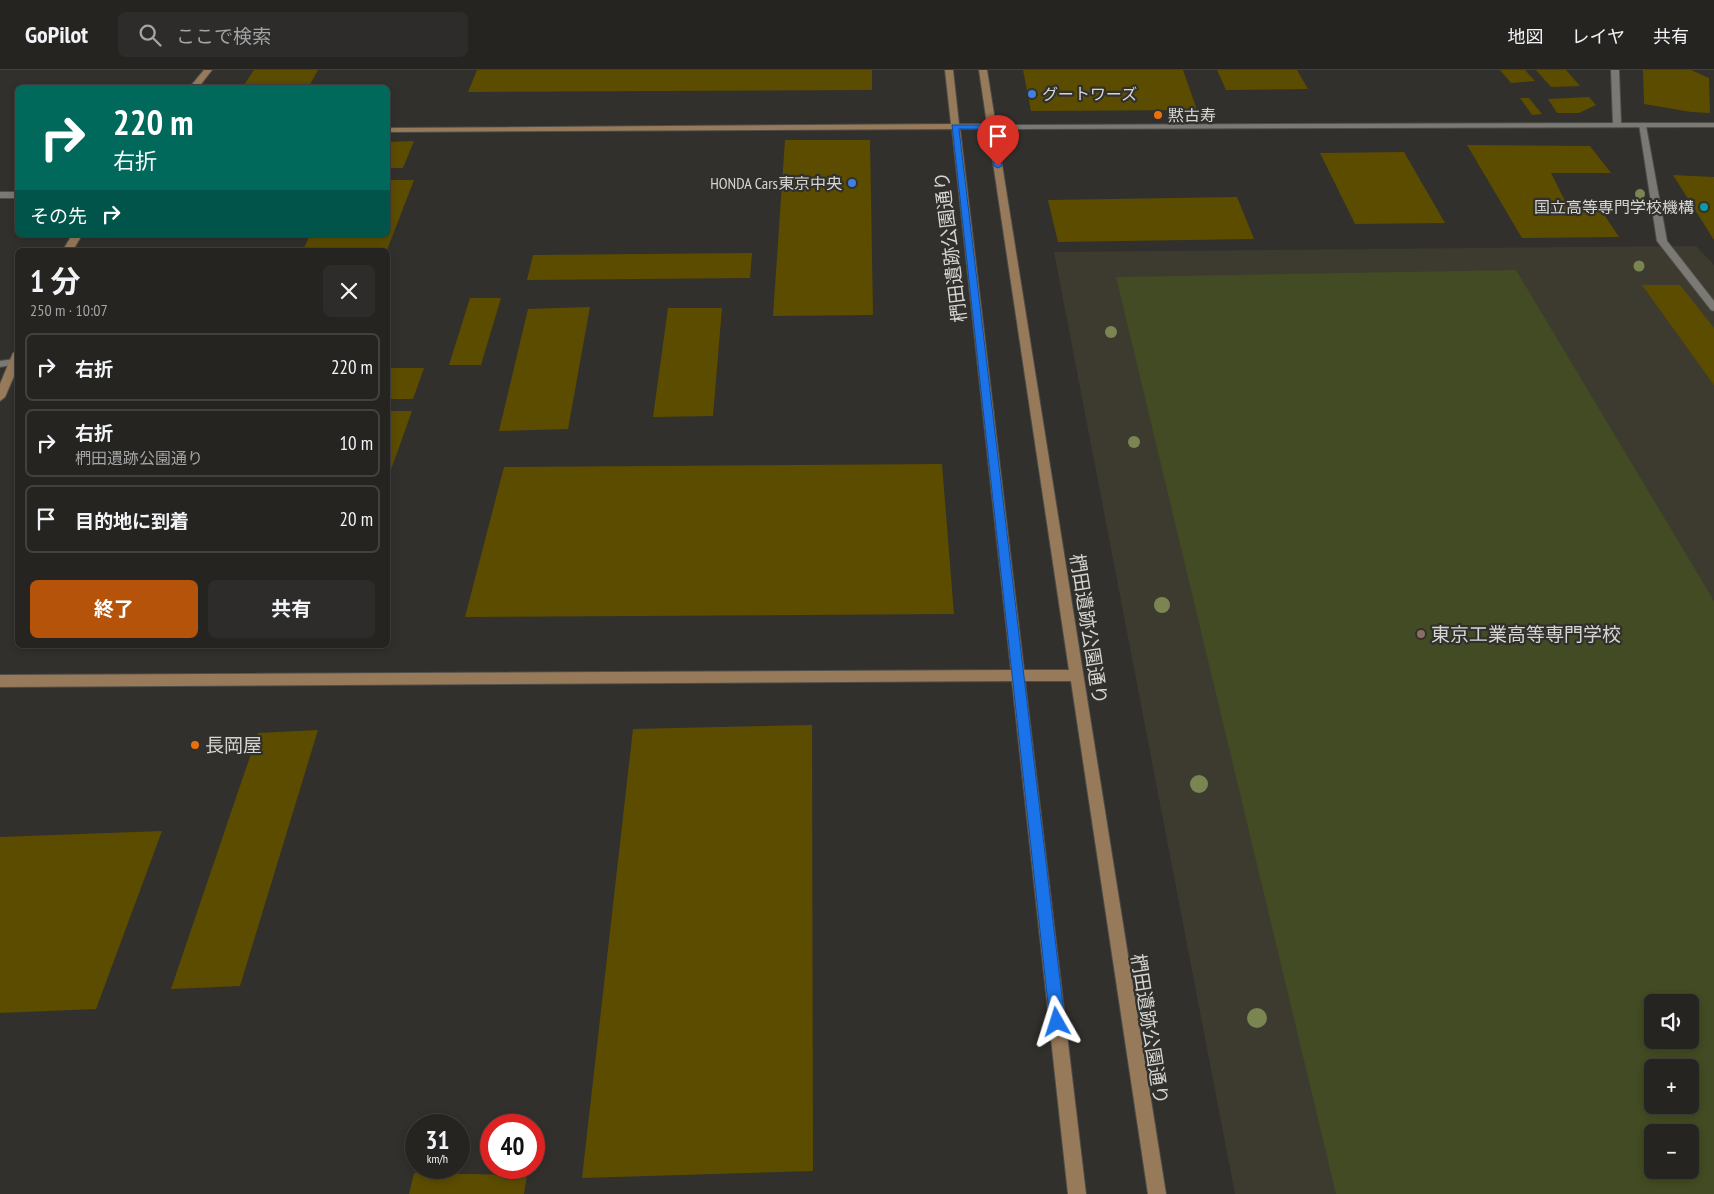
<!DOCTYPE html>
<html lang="ja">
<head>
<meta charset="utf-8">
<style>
  :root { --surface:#252421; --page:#2d2c2a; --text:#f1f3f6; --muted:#a3a4a5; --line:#42413f; --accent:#b45309 }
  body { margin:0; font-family:"PT Sans Narrow","Noto Sans JP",sans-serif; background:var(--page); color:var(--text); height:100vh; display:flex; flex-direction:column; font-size:19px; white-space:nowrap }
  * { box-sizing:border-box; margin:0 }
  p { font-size:16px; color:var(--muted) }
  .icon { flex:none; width:28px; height:28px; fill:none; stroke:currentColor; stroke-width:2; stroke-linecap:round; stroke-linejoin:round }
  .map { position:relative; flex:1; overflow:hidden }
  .details { position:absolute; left:15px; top:178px; width:375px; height:400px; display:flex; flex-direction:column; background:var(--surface); border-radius:8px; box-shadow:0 2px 8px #0003,0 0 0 1px var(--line) }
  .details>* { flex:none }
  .top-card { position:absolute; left:15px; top:15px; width:375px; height:152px; border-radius:8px; box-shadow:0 2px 8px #0003,0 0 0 1px var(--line); background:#00695c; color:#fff; overflow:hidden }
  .controls { position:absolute; left:1644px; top:924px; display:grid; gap:10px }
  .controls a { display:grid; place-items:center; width:55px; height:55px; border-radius:8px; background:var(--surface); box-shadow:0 2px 8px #0003,0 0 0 1px var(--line); font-size:25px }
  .speed { position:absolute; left:405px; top:1044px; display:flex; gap:10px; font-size:25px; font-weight:700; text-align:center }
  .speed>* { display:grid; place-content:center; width:65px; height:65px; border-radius:50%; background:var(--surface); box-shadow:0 2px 8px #0003,0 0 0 1px var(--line); line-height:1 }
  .speed small { font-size:12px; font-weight:400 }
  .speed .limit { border:8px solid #d22; background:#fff; color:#111 }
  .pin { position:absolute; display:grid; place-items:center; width:42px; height:42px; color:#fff; margin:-51px -21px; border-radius:50% 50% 50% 0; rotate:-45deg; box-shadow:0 0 5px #0007 }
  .pin .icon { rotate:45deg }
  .me { position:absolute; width:55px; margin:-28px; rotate:354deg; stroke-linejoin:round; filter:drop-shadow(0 0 4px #0008) }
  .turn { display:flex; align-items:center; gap:18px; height:105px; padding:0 15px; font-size:22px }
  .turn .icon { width:65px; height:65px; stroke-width:2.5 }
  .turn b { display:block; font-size:35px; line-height:42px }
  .then { display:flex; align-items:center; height:48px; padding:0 15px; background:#0003; gap:10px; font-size:19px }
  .round { display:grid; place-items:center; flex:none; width:52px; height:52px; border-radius:8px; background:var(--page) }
  .head { display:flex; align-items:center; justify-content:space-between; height:85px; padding:0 15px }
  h1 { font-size:30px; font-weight:700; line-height:38px }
  .cta { display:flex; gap:10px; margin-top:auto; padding:10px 15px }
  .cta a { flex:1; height:58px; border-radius:8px; background:var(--accent); color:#fff; font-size:20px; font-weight:700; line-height:58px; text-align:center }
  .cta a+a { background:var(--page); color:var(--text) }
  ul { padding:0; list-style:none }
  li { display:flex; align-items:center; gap:15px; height:68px; margin:0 10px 8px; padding:0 5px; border:2px solid var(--line); border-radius:8px }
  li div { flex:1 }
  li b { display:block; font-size:19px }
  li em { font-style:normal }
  header { display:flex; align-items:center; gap:30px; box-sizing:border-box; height:70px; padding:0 25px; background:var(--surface); border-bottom:1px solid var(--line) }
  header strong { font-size:24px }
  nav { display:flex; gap:28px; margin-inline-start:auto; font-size:18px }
  .search { width:350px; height:45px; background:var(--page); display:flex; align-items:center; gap:12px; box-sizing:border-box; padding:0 18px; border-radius:8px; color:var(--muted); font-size:19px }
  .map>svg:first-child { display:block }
  .built { fill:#3d3a30; fill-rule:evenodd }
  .green { fill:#424b23; fill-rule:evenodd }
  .building { fill:#5c4c00 }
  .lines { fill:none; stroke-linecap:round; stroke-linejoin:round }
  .lane-casing { stroke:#4e4d49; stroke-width:2 }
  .street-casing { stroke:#4e4d49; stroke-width:2 }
  .secondary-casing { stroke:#4e4d49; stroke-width:2 }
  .lane { fill:#7a7974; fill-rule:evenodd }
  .street { fill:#7a7974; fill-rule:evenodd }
  .secondary { fill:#977a5a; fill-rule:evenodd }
  .tree { fill:#7b8552 }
  .route { fill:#1a73e8; stroke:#114b97 }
  .shop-dot { fill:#3f7fe0; stroke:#31302c; stroke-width:2 }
  .food-dot { fill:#e8710a; stroke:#31302c; stroke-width:2 }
  .culture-dot { fill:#0f9aa8; stroke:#31302c; stroke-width:2 }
  .education-dot { fill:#8d6e63; stroke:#31302c; stroke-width:2 }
  .labels { text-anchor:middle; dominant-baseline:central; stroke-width:4.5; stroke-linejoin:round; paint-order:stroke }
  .far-poi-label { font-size:16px; fill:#d5d5d2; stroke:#31302c; text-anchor:start }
  .street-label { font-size:19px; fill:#d5d5d2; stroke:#31302c }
  .poi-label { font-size:19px; fill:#d5d5d2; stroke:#31302c; text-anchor:start }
</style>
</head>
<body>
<header>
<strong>GoPilot</strong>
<div class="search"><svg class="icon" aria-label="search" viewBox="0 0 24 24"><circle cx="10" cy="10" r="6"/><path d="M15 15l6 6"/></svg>ここで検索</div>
<nav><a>地図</a><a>レイヤ</a><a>共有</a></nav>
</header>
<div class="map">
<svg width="1714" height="1124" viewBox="0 0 1714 1124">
  <rect width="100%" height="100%" fill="#31302c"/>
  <path class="built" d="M 1696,176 L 1714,195 L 1714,1124 L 1235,1124 L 1054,182 ZM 1652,932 L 1690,932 L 1690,970 L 1652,970 ZM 1652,998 L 1690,998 L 1690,1035 L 1652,1035 ZM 1652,1062 L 1690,1062 L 1690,1100 L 1652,1100 Z"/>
  <path class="green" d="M 1516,200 L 1714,531 L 1714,1124 L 1336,1124 L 1116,207 ZM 1652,932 L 1690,932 L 1690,970 L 1652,970 ZM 1652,998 L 1690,998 L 1690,1035 L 1652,1035 ZM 1652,1062 L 1690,1062 L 1690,1100 L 1652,1100 Z"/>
  <g class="building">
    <path d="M 254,0 L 318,0 L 308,18 L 242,18 Z"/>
    <path d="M 477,0 L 872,0 L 872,20 L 468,22 Z"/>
    <path d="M 1023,0 L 1183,0 L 1197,40 L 1031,41 Z"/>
    <path d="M 1217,0 L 1297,0 L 1308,19 L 1226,20 Z"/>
    <path d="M 1500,0 L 1525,0 L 1535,11 L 1511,13 Z"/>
    <path d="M 1536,0 L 1566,0 L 1580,16 L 1551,17 Z"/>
    <path d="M 1643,0 L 1691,0 L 1709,8 L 1710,43 L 1691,42 L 1644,34 Z"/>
    <path d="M 1589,27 L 1596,35 L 1579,43 L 1557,43 L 1548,29 Z"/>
    <path d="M 1520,28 L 1529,28 L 1542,44 L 1532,45 Z"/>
    <path d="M 785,70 L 870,70 L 873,245 L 773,246 Z"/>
    <path d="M 414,71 L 403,98 L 388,98 L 388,72 Z"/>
    <path d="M 1467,75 L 1590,76 L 1611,103 L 1551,103 L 1567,135 L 1597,134 L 1619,167 L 1522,168 Z"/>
    <path d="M 1404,82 L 1445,153 L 1355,154 L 1320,83 Z"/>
    <path d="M 1673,105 L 1714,107 L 1714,170 Z"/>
    <path d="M 388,110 L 414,110 L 387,180 L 303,180 L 310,165 L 388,165 Z"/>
    <path d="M 1237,127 L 1254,169 L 1058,172 L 1048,130 Z"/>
    <path d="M 752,183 L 750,208 L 527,210 L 533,185 Z"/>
    <path d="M 1642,215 L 1680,215 L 1714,258 L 1714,315 Z"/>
    <path d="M 470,228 L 501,228 L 481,295 L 449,295 Z"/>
    <path d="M 590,237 L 568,359 L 499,361 L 528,239 Z"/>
    <path d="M 668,238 L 722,238 L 713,346 L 653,347 Z"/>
    <path d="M 388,298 L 424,298 L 413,329 L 388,329 Z"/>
    <path d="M 388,341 L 412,341 L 388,408 Z"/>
    <path d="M 942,394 L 954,544 L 465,547 L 504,397 Z"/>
    <path d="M 812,655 L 813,1101 L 582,1108 L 633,659 Z"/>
    <path d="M 318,660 L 240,916 L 171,919 L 258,663 Z"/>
    <path d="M 162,761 L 96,939 L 0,943 L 0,767 Z"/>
    <path d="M 414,1103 L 527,1105 L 524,1124 L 409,1124 Z"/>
  </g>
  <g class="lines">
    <defs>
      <g id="lane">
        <path d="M 1639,54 L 1646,56 L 1667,171 L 1714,231 L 1714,241 L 1711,240 L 1657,171 Z"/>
        <rect x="0" y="122" width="18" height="6"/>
      </g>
      <g id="street">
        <path d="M 1611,0 L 1619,0 L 1621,53 L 1714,53 L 1714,57 L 992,59 L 988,57 L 992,55 L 1613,53 Z"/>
        <path d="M 14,289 L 18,290 L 18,294 L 0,297 L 0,291 Z"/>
      </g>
      <g id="secondary">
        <path d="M 204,0 L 212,0 L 198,18 L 189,18 Z"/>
        <path d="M 945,0 L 953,0 L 959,54 L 987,54 L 979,0 L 987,0 L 1166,1124 L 1148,1124 L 1071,611 L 1025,611 L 1086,1124 L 1068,1124 L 1012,611 L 0,617 L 0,605 L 1011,600 L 952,59 L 388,62 L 388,58 L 951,54 ZM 960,59 L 988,59 L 1069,600 L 1024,600 Z"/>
        <path d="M 72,165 L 82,165 L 73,180 L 63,180 Z"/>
        <path d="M 18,280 L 18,297 L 5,327 L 0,331 L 0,314 L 13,283 Z"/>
      </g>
    </defs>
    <use href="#lane" class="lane-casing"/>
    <use href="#street" class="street-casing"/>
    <use href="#secondary" class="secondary-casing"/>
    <use href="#lane" class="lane"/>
    <use href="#street" class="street"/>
    <use href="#secondary" class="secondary"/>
  </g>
  <g class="tree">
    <circle cx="1640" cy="124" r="5"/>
    <circle cx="1639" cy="196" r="5.5"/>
    <circle cx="1111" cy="262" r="6"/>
    <circle cx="1134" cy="372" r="6"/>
    <circle cx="1162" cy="535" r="8"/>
    <circle cx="1199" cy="714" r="9"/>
    <circle cx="1257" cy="948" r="10"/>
  </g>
  <path class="route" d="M 952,55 L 995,55 L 1002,96 L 998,98 L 994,96 L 989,59 L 959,59 L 1065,952 L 1062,957 L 1057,960 L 1052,957 L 1050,952 Z"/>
  <g class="shop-dot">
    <circle cx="1032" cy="24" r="5"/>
    <circle cx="852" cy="113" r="5"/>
  </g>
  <g class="food-dot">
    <circle cx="1158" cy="45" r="5"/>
    <circle cx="195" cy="675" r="5"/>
  </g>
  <circle class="culture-dot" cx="1704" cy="137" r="5"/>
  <circle class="education-dot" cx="1421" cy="564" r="5"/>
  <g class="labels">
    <g class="far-poi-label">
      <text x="1042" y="24">グートワーズ</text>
      <text x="1168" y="45">黙古寿</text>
      <text x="842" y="113" text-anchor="end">HONDA Cars東京中央</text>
      <text x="1694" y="137" text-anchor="end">国立高等専門学校機構</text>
    </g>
    <g class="street-label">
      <text transform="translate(950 177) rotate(-97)">椚田遺跡公園通り</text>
      <text transform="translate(1089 559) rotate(81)">椚田遺跡公園通り</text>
      <text transform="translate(1150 959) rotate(81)">椚田遺跡公園通り</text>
    </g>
    <g class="poi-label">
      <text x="1431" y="564">東京工業高等専門学校</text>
      <text x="205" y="675">長岡屋</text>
    </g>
  </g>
</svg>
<div class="controls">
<a><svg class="icon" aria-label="sound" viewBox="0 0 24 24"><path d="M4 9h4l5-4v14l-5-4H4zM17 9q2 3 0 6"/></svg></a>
<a>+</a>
<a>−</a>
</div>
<div class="speed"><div>31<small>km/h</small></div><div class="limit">40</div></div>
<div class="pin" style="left:998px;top:96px;background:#d93025"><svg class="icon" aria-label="arrive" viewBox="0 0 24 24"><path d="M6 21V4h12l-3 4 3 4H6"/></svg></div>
<svg class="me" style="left:1057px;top:952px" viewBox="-20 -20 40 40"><path d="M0-17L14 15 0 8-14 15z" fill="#1a73e8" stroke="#fff" stroke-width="4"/></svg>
<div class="top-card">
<div class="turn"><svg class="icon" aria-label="right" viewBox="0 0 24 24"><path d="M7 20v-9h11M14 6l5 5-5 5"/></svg><div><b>220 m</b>右折</div></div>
<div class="then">その先<svg class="icon" aria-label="right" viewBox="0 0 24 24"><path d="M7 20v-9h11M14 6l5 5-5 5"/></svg></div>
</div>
<section class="details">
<div class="head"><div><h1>1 分</h1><p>250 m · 10:07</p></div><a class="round"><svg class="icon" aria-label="close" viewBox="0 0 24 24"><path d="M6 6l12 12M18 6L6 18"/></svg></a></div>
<ul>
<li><svg class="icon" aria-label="right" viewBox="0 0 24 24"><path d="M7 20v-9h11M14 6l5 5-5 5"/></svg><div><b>右折</b></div><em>220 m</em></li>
<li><svg class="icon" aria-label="right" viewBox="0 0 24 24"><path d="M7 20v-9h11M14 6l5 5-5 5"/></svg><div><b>右折</b><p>椚田遺跡公園通り</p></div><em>10 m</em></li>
<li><svg class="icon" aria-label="arrive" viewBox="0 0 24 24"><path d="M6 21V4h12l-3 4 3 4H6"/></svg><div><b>目的地に到着</b></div><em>20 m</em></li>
</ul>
<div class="cta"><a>終了</a><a>共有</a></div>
</section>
</div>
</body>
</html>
